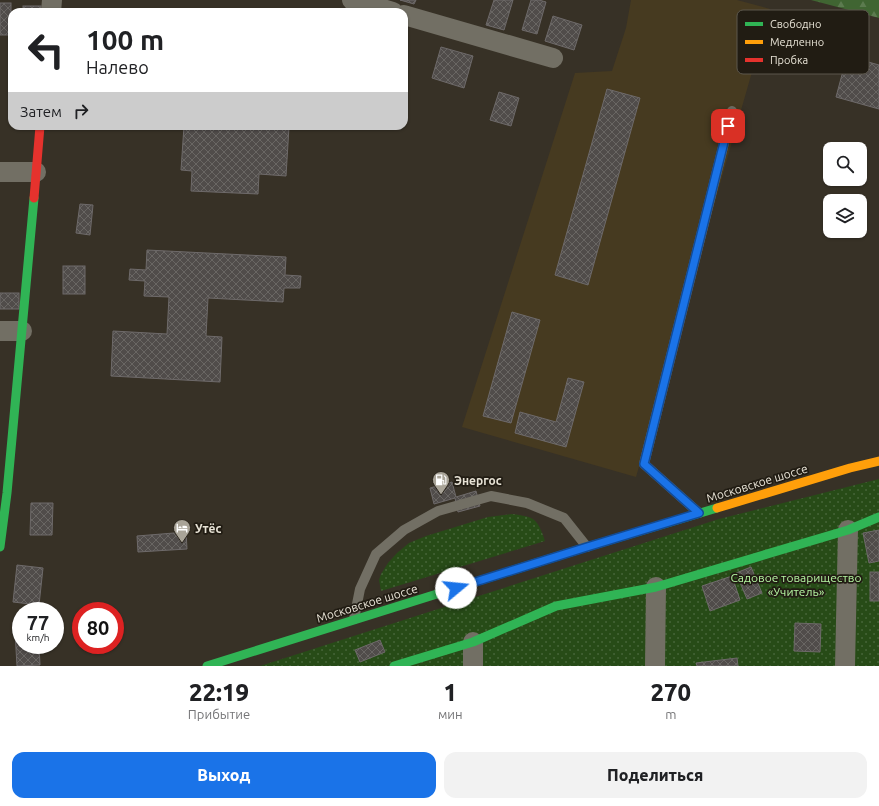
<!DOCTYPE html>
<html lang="ru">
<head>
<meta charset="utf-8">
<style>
  :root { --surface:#fff; --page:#f2f2f2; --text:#202124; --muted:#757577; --accent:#1a73e8 }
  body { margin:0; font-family:Ubuntu,sans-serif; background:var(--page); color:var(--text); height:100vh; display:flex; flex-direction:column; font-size:15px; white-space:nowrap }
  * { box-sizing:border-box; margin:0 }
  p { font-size:13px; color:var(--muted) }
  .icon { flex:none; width:22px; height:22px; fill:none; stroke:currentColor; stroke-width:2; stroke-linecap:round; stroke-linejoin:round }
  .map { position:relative; height:666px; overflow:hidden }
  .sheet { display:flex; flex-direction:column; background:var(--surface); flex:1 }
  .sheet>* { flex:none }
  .top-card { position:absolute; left:8px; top:8px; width:400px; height:122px; border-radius:12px; box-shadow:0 1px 3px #0004; background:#fff; color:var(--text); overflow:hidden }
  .buttons { position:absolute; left:823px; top:142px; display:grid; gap:8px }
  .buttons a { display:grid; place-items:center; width:44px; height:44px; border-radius:8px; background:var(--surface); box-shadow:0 1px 3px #0004; font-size:20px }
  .speed { position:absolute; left:12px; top:602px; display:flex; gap:8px; font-size:20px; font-weight:700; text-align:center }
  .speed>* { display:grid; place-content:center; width:52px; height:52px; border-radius:50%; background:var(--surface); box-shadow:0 1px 3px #0004; line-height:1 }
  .speed small { font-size:10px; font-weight:400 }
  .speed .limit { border:6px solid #d22; background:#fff; color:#111 }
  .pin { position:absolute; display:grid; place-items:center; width:34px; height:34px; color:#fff; margin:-17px; border-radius:8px; box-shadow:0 2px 6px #0006 }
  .me { position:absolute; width:44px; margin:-22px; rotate:73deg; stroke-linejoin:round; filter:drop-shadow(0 0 3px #0008) }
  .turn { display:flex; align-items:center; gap:14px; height:84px; padding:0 12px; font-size:18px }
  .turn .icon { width:52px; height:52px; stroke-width:2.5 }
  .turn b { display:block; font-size:28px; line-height:34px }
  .then { display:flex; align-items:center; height:38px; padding:0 12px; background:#0003; gap:8px; font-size:15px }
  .eta { display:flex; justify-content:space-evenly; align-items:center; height:68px; text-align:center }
  .eta b { font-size:24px; font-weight:800; line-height:28px }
  .action { display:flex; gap:8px; margin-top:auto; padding:8px 12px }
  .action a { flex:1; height:46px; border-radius:12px; background:var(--accent); color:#fff; font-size:16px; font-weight:800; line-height:46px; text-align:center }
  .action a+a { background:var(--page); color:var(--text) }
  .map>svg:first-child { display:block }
  .built { fill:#463a20 }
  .green { fill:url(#green-dots) }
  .forest { fill:url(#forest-firs) }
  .building { fill:url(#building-cross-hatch); stroke:#6e6a6a }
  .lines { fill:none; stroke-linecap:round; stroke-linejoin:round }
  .lane { stroke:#726f64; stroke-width:10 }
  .street { stroke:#726f64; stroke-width:20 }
  .fast { stroke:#30b455; stroke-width:9 }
  .slow { stroke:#ff9f0a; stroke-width:9 }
  .jam { stroke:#e5322d; stroke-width:9 }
  .route-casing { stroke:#114b97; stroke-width:10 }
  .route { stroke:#1a73e8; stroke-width:7 }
  .labels { text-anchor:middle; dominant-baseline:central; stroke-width:3.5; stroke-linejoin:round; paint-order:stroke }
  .poi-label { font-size:12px; font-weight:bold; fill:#e7e2d5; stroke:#211c13; text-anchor:start }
  .street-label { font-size:12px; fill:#e7e2d5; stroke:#211c13 }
  .park-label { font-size:12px; fill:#b4f5a1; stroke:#211c13 }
  .key { fill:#211c13; stroke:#5c574d; stroke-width:1 }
  .key-label { font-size:11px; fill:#e7e2d5 }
</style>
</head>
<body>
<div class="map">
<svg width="879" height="666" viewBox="0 0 879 666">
  <defs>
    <pattern id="green-dots" width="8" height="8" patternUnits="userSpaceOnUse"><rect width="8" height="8" fill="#274b17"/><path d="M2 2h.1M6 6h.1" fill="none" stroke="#466538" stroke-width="1.8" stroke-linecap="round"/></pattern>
    <pattern id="forest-firs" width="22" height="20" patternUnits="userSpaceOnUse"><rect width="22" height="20" fill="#406532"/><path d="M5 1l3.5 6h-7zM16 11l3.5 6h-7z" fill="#5c7b4f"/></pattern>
    <pattern id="building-cross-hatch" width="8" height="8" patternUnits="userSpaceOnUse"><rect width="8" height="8" fill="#504c4a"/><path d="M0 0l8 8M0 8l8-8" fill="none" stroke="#696663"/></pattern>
  </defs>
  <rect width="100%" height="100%" fill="#373126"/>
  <path class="built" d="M 631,0 L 737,0 L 770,9 L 636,477 L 462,427 L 575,73 L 612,71 L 626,28 Z"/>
  <g class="green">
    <path d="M 879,479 L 879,666 L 260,666 L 719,519 Z"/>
    <path d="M 512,514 C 535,517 537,518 545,541 L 381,591 L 379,580 L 381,574 L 388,563 L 397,553 L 409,543 L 426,536 L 488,517 Z"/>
  </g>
  <path class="forest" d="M 811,0 L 879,0 L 879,18 Z"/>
  <g class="building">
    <path d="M 400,0 L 416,0 L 414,4 Z"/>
    <path d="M 494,0 L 513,0 L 504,30 L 486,25 Z"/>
    <path d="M 531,0 L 539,0 L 546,2 L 537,34 L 522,30 Z"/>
    <rect x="0" y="3" width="11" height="32"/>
    <rect x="23" y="6" width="18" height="6"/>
    <path d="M 553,16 L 582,25 L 574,50 L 545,41 Z"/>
    <path d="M 441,47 L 473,56 L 464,88 L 432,78 Z"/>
    <path d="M 847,56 L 879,65 L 879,109 L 836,97 Z"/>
    <path d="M 607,89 L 640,98 L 588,285 L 555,275 Z"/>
    <path d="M 499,92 L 519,98 L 511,126 L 490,120 Z"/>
    <path d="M 184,126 L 270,126 L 289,127 L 286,176 L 259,174 L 258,194 L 191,191 L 192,171 L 181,170 Z"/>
    <path d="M 80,204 L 93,205 L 90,235 L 76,233 Z"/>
    <path d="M 147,250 L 286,257 L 285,275 L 301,276 L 300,288 L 284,288 L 283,302 L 208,298 L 206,336 L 222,337 L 220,382 L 111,376 L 113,331 L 167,334 L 169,297 L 144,296 L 145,281 L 129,280 L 130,269 L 146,270 Z"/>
    <rect x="63" y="266" width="22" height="28"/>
    <rect x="0" y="293" width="19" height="16"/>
    <path d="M 512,312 L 540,320 L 511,423 L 483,416 Z"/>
    <path d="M 568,378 L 584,382 L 566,447 L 515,433 L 520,412 L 556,422 Z"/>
    <path d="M 452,482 L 456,497 L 476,491 L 480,506 L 458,512 L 455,498 L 434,504 L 430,488 Z"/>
    <path d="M 31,503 L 53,503 L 52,535 L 30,535 Z"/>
    <path d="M 879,530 L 879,561 L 869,563 L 863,533 Z"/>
    <path d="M 186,532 L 187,549 L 138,552 L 137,536 Z"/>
    <path d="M 17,565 L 43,568 L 39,605 L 13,602 Z"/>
    <path d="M 751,567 L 762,593 L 747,599 L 736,573 Z"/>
    <rect x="870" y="572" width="9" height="29"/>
    <path d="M 732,576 L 740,600 L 710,611 L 702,586 Z"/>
    <path d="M 795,623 L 821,624 L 820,652 L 794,651 Z"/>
    <path d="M 21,631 L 21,645 L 39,645 L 40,665 L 17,666 L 15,632 Z"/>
    <path d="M 380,640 L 385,652 L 360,662 L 355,650 Z"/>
    <path d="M 737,658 L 738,666 L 697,666 L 696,663 Z"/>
  </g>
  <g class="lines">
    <g class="lane">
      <path d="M 699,513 L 644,464 L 732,111"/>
      <path d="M 354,619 L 360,589 L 376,554 L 404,530 L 438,511 L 491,496 L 527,503 L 564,518 L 587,547"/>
    </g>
    <g class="street">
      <path d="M 352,0 L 393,12"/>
      <path d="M 51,12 L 52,0"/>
      <path d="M 404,15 L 553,58"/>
      <path d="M 0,172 L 36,172"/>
      <path d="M 0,331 L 22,331"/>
      <path d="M 473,642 L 473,666"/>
      <path d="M 655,666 L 656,587"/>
      <path d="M 845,666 L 848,530"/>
    </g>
    <g class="fast">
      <path d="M 0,547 L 7,493 L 34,198"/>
      <path d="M 207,666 L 587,547 L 717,508"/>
      <path d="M 394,666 L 473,642 L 556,606 L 656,587 L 848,530 L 879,517"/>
    </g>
    <path class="slow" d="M 717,508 L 850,468 L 879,461"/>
    <path class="jam" d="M 34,198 L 40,126"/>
  </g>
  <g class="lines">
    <defs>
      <path id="route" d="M 456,588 L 587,547 L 699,513 L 644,464 L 728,126"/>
    </defs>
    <use href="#route" class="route-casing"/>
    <use href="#route" class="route"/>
  </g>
  <defs>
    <symbol id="fuel-pin" viewBox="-11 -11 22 30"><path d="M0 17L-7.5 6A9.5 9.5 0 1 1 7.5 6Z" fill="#a9a498" stroke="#211c13"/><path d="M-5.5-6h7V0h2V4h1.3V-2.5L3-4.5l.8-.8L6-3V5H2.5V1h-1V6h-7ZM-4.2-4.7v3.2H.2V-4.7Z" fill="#fff"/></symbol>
    <symbol id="hotel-pin" viewBox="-11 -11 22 30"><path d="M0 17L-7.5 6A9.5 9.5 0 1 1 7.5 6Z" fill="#a9a498" stroke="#211c13"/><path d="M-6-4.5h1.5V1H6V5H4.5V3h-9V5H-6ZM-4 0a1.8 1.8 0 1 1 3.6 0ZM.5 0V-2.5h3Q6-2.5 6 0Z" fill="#fff"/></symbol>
  </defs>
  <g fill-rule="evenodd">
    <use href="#fuel-pin" x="431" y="470" width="20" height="27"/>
    <use href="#hotel-pin" x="172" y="518" width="20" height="27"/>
  </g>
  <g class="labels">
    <g class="poi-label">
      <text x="454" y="480">Энергос</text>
      <text x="195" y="528">Утёс</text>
    </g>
    <g class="street-label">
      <text transform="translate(757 483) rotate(-17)">Московское шоссе</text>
      <text transform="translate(367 603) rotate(-17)">Московское шоссе</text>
    </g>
    <g class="park-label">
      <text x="796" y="577">Садовое товарищество<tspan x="796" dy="14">«Учитель»</tspan></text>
    </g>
  </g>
  <rect x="737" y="10" width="132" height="64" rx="6" class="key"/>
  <rect x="745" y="22" width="18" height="4" fill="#30b455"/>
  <rect x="745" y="40" width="18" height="4" fill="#ff9f0a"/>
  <rect x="745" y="58" width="18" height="4" fill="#e5322d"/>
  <g class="key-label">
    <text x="770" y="28">Свободно</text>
    <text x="770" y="46">Медленно</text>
    <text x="770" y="64">Пробка</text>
  </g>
</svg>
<div class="buttons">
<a><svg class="icon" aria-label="search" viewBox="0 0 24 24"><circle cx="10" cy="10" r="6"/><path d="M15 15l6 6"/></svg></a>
<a><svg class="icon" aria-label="layers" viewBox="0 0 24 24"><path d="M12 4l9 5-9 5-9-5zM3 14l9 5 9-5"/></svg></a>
</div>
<div class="speed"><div>77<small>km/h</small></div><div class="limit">80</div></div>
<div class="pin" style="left:728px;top:126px;background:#d93025"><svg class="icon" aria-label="arrive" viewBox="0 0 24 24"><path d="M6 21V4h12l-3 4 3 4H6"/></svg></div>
<svg class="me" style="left:456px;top:588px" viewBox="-20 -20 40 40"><circle r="19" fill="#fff"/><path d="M0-13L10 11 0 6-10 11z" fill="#1a73e8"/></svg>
<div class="top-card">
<div class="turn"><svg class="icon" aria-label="left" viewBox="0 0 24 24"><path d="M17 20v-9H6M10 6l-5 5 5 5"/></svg><div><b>100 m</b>Налево</div></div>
<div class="then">Затем<svg class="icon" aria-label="right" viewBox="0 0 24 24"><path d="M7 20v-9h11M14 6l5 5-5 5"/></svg></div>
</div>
</div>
<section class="sheet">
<div class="eta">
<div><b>22:19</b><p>Прибытие</p></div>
<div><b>1</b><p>мин</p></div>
<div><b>270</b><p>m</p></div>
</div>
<div class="action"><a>Выход</a><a>Поделиться</a></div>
</section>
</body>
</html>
